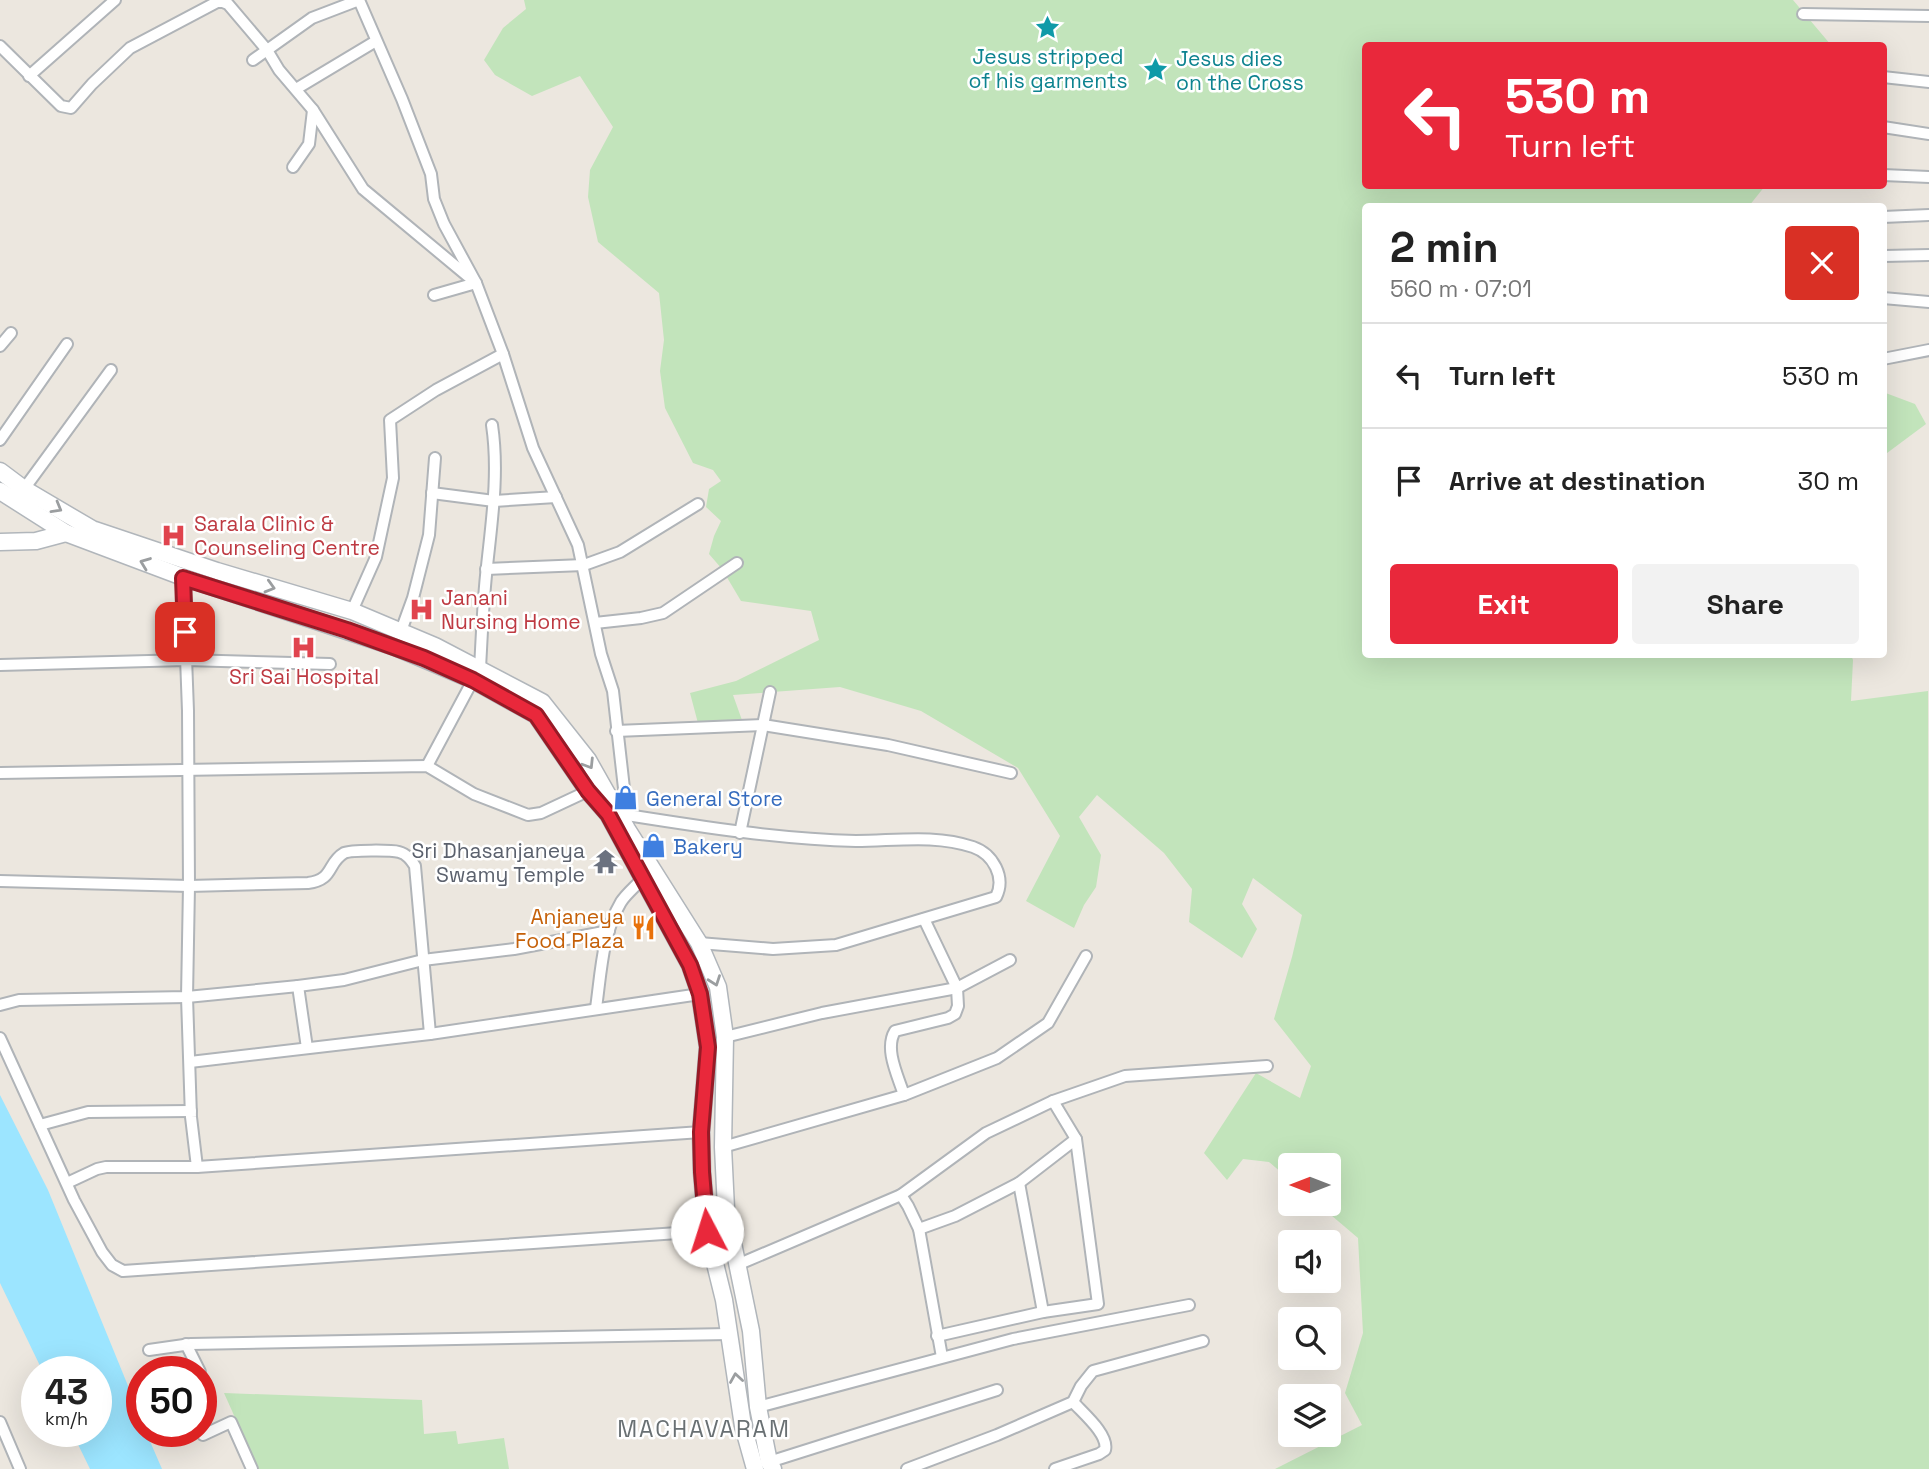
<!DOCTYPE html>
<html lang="en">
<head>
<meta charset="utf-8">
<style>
  :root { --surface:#fff; --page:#f2f2f2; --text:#222; --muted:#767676; --line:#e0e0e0; --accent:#e9283b }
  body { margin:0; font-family:"Space Grotesk",sans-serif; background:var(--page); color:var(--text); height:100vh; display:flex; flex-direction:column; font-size:26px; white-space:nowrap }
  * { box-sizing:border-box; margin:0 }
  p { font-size:23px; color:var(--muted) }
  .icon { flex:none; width:38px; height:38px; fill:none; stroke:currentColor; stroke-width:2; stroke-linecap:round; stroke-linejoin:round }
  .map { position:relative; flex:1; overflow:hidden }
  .drawer { position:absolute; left:1362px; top:203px; width:525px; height:455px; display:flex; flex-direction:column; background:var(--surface); border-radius:7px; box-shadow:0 7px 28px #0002 }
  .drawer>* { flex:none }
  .hud { position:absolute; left:1362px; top:42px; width:525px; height:147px; border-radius:7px; box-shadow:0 7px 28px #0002; background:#e9283b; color:#fff; overflow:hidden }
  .needle { width:46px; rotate:270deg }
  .buttons { position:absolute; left:1278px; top:1153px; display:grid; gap:14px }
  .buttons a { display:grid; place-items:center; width:63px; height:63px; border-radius:7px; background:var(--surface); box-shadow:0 7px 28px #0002; font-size:35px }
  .speed { position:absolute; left:21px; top:1356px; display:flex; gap:14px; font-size:35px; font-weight:700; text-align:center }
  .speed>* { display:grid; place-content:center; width:91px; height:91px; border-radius:50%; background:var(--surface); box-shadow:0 7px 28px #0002; line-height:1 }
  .speed small { font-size:18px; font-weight:400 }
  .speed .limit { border:10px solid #d22; background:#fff; color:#111 }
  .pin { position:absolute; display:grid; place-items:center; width:60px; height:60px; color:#fff; margin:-30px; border-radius:14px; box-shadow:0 4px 10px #0006 }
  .me { position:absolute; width:77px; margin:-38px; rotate:355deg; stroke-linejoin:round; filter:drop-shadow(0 0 5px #0008) }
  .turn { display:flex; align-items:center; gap:24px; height:147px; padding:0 28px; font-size:32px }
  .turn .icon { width:91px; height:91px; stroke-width:2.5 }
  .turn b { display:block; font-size:49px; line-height:60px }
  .round { display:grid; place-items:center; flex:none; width:74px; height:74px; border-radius:7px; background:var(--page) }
  .overview { display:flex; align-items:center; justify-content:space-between; height:119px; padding:0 28px }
  h1 { font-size:42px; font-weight:600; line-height:52px }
  .cta { display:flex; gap:14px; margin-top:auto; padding:14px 28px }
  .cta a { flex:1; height:80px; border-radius:7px; background:var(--accent); color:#fff; font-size:28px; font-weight:600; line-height:80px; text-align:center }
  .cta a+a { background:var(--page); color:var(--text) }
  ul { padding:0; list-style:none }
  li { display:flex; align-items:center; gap:21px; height:105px; padding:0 28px; border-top:2px solid var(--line) }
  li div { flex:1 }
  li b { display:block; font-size:26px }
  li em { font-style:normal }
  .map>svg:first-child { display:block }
  .green { fill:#c2e4bb }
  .water { fill:#9ce5ff }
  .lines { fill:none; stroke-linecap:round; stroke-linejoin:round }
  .street-casing { stroke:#b0b4b8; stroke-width:14 }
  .secondary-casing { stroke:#b1b6bb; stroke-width:19 }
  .street { stroke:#fff; stroke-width:10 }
  .secondary { stroke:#fff; stroke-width:16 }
  .oneway { stroke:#9b9ea0 }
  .route-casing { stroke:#971a26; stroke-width:18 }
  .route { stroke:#e9283b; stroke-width:12 }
  .labels { text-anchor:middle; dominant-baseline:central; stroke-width:5; stroke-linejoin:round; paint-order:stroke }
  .culture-label { font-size:21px; fill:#0d838f; stroke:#fff }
  .health-label { font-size:21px; fill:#be3a42; stroke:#fff; text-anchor:start }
  .shop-label { font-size:21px; fill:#366cbe; stroke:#fff; text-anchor:start }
  .worship-label { font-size:21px; fill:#5b616d; stroke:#fff; text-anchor:end }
  .food-label { font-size:21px; fill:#c56008; stroke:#fff; text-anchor:end }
  .neighbourhood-label { font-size:23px; letter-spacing:2px; fill:#697073; stroke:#fff }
</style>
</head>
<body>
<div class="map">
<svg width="1929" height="1469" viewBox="0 0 1929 1469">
  <rect width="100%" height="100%" fill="#ece7df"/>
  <g class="green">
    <path d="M 524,0 L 1793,0 L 1831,45 L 1365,46 L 1365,186 L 1765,186 L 1749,206 L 1365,206 L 1365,654 L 1851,655 L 1853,660 L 1851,701 L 1928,691 L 1929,1469 L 1275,1469 L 1362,1425 L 1345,1393 L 1363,1333 L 1358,1238 L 1318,1204 L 1328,1204 L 1328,1166 L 1290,1166 L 1290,1180 L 1269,1162 L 1243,1159 L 1227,1180 L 1204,1153 L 1256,1073 L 1300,1098 L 1311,1066 L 1274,1019 L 1292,957 L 1302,915 L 1253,878 L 1242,904 L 1257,929 L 1242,958 L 1189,922 L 1192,889 L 1164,853 L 1097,795 L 1079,817 L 1101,855 L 1096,887 L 1084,905 L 1074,928 L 1026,901 L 1060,836 L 1018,768 L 921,711 L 840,687 L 733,695 L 743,723 L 699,727 L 690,693 L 736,681 L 819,640 L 811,611 L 741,601 L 722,569 L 709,554 L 714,536 L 721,521 L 706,507 L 709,489 L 721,481 L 713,470 L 693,463 L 665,408 L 660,371 L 664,340 L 659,293 L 598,242 L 588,197 L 590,170 L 613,127 L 580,76 L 532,96 L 495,75 L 484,60 L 503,28 L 526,9 Z"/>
    <path d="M 1883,392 L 1915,404 L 1926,424 L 1883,456 Z"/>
    <path d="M 224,1393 L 422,1400 L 424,1434 L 456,1431 L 458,1444 L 504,1438 L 509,1469 L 258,1469 Z"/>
  </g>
  <path class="water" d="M 0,1095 L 48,1190 L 142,1420 L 142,1432 L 146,1432 L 162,1469 L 90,1469 L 72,1432 L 96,1432 L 96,1372 L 43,1372 L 0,1283 Z"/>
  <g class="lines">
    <defs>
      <g id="street">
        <path d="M 359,0 L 402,99 L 431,174 L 434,199 L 444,224 L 476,283 L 503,354 L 533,448 L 578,545 L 601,654 L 613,691 L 627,815 L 625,826"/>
        <path d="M 1803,14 L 1929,16"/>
        <path d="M 0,46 L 61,106 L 71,108 L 92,84 L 130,48 L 217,2 L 223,2 L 228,4 L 267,50 L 279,70 L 313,110 L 363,189 L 476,283 L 434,295"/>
        <path d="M 253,60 L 312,18 L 359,0"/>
        <path d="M 29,76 L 115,0"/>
        <path d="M 1883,77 L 1929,82"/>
        <path d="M 296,89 L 376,41"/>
        <path d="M 1883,127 L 1929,134"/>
        <path d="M 293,167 L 309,144 L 313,110"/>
        <path d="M 1883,175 L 1929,177"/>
        <path d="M 1883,217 L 1929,215"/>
        <path d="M 1884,256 L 1929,255"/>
        <path d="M 1883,298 L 1929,302"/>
        <path d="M 0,346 L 11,333"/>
        <path d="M 1883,359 L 1929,350"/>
        <path d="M 0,440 L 67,344"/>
        <path d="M 24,489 L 111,370"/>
        <path d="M 432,493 L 494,501 L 556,497"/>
        <path d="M 486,569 L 584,565 L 620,552 L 698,504"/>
        <path d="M 183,577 L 188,711 L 189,886 L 187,997 L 191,1117 L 197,1167"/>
        <path d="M 352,611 L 376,557 L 393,478 L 390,420 L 436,390 L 503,354"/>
        <path d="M 595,623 L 641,618 L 663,613 L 737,563"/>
        <path d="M 401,631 L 413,598 L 429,535 L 435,458"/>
        <path d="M 0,665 L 186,660 L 330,664"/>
        <path d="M 480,668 C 482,634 483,600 487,566 C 492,519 499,472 492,425"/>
        <path d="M 616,731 L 763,725 L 888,745 L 1011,773"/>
        <path d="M 427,766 L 473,680"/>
        <path d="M 0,773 L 427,766 L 474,794 L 528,815 L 541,813 L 588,791"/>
        <path d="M 627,815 C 703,827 779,839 856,841 C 894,841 935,834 973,847 C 993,854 1006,877 996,897 L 836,945 L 773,949 L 699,943"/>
        <path d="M 740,833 L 770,692"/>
        <path d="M 0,881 L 189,886 L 308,883 C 334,880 327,863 344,853 C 351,850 391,850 399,852 C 407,854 411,860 415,866 L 430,1034"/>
        <path d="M 298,986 L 344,980 L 423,960 L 514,949 L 609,931"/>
        <path d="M 0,1005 L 19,1000 L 187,997 L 298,986 L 307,1048"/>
        <path d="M 596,1008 C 601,973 602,934 621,902 C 626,894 636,886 643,878"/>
        <path d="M 725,1037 L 822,1013 L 957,988 L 1010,960"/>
        <path d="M 0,1038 L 74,1200 L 102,1252 L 112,1265 L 123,1271 L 707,1231"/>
        <path d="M 190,1062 L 430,1034 L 700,994"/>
        <path d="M 904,1095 C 898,1076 884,1049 895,1031 L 948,1018 L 955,1014 L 958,1006 L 957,988 L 924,919"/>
        <path d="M 40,1125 L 88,1112 L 191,1111"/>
        <path d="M 723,1147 L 904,1095 L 997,1058 L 1048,1023 L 1086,956"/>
        <path d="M 67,1183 L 97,1169 L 106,1167 L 197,1167 L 701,1132"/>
        <path d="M 1019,1183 L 1043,1312"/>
        <path d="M 901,1195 L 908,1206 L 919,1229 L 942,1357"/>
        <path d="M 919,1229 L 955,1216 L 1019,1183 L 1076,1139"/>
        <path d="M 737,1265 L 901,1195 L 986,1133 L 1053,1101 L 1125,1076 L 1267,1066"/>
        <path d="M 937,1336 L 1043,1312 L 1098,1304 L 1076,1139 L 1053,1101"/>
        <path d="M 186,1344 L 200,1372"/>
        <path d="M 149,1350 L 191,1344 L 729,1334"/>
        <path d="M 201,1407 L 201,1409"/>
        <path d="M 758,1407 L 1013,1339 L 1189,1305"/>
        <path d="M 0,1422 L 20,1469"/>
        <path d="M 201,1431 L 203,1435 L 231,1422 L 252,1469"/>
        <path d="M 769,1462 L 997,1390"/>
        <path d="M 907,1469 L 997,1435 L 1073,1402 L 1081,1386 L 1093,1371 L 1203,1341"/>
        <path d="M 1055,1469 L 1099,1454 L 1105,1450 C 1109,1435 1084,1414 1073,1402"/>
      </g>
      <g id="secondary">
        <path d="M 0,471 L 24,489 L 92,529 L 217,571 L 352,611 L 435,646 L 542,702 L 588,760 L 627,829 L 699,943 L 718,987 L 725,1037 L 723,1147 L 726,1209 L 751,1331 L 758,1407 L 769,1462 L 773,1469"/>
        <path d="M 0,491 L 66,533 L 183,577 L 395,647 L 473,680 L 536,715 L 588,791 L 608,814 L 690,965 L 700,994 L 708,1047 L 701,1132 L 702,1172 L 707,1231 L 724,1300 L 743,1426 L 755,1469"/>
        <path d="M 0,542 L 36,541 L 66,533"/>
      </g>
    </defs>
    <use href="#street" class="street-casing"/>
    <use href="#secondary" class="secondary-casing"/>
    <use href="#street" class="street"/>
    <use href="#secondary" class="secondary"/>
  </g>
  <defs><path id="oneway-chevron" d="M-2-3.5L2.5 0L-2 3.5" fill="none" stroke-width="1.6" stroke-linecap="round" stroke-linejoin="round" transform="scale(1.75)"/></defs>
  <g class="oneway">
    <use href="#oneway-chevron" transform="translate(57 508) rotate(30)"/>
    <use href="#oneway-chevron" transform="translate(145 563) rotate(-159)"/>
    <use href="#oneway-chevron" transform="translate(270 587) rotate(16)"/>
    <use href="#oneway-chevron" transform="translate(589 764) rotate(58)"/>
    <use href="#oneway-chevron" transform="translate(715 981) rotate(70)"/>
    <use href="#oneway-chevron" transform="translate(736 1378) rotate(-99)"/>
  </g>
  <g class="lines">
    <defs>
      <path id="route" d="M 185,632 L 183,578 L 347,630 L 424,658 L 473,680 L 536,715 L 588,791 L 608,814 L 690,965 L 700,994 L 708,1047 L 701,1132 L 702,1172 L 707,1231"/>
    </defs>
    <use href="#route" class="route-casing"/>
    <use href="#route" class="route"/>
  </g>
  <defs>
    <symbol id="sight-bare" viewBox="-9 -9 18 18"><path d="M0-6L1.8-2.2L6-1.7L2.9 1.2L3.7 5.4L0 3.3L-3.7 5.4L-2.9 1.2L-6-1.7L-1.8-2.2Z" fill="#0f9aa8" stroke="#fff" stroke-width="2.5" paint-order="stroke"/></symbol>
    <symbol id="hospital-bare" viewBox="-9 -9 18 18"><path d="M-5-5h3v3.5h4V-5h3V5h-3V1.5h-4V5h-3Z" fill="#e0444e" stroke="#fff" stroke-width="2.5" paint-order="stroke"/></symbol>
    <symbol id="shop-bare" viewBox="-9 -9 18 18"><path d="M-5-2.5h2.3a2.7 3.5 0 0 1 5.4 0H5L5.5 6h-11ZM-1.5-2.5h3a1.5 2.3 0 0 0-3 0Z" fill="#3f7fe0" stroke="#fff" stroke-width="2.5" paint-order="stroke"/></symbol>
    <symbol id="temple-bare" viewBox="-9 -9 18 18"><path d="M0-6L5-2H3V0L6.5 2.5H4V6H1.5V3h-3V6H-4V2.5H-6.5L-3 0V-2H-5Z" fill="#6b7280" stroke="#fff" stroke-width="2.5" paint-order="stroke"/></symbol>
    <symbol id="restaurant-bare" viewBox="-9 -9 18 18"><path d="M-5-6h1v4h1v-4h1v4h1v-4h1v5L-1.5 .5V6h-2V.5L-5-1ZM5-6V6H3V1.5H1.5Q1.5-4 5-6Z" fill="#e8710a" stroke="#fff" stroke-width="2.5" paint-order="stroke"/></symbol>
  </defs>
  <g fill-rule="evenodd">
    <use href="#sight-bare" x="1030" y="10" width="35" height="35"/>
    <use href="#sight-bare" x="1138" y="52" width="35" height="35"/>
    <use href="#hospital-bare" x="156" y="518" width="35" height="35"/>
    <use href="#hospital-bare" x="404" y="592" width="35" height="35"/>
    <use href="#hospital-bare" x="286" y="630" width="35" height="35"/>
    <use href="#shop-bare" x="608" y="780" width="35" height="35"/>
    <use href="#shop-bare" x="636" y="828" width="35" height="35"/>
    <use href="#temple-bare" x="588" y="844" width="35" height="35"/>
    <use href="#restaurant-bare" x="626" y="910" width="35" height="35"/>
  </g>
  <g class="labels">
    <g class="culture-label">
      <text x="1048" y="56">Jesus stripped<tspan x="1048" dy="24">of his garments</tspan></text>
      <text x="1176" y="58" text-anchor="start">Jesus dies<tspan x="1176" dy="24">on the Cross</tspan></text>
    </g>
    <g class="health-label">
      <text x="194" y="523">Sarala Clinic &amp;<tspan x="194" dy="24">Counseling Centre</tspan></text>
      <text x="441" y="597">Janani<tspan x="441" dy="24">Nursing Home</tspan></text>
      <text x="304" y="676" text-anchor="middle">Sri Sai Hospital</text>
    </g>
    <g class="shop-label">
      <text x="646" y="798">General Store</text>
      <text x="673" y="846">Bakery</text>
    </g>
    <g class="worship-label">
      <text x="585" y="850">Sri Dhasanjaneya<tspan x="585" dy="24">Swamy Temple</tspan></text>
    </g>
    <g class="food-label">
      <text x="624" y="916">Anjaneya<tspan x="624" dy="24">Food Plaza</tspan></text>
    </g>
    <g class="neighbourhood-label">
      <text x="704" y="1429">MACHAVARAM</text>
    </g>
  </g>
</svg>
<div class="buttons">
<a><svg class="needle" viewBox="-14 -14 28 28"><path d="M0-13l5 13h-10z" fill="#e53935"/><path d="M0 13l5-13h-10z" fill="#767676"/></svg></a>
<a><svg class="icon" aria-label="sound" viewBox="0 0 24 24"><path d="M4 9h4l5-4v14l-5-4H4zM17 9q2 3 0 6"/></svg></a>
<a><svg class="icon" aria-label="search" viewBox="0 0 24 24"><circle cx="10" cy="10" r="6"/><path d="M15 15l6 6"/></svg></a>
<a><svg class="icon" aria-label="layers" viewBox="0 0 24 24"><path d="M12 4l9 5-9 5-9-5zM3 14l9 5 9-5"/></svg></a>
</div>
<div class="speed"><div>43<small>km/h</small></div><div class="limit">50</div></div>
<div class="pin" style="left:185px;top:632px;background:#d93025"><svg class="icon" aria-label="arrive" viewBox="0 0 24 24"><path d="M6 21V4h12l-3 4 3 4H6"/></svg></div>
<svg class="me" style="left:707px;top:1231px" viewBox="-20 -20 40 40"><circle r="19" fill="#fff"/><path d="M0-13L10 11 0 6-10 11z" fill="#e9283b"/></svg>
<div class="hud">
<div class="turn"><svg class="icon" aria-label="left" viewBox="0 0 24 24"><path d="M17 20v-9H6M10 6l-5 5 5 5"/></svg><div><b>530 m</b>Turn left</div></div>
</div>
<section class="drawer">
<div class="overview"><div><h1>2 min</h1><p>560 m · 07:01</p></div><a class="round" style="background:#d93025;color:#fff"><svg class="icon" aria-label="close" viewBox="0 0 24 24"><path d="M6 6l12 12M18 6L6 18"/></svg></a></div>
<ul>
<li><svg class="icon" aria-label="left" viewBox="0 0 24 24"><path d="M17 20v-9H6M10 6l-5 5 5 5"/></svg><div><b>Turn left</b></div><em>530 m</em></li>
<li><svg class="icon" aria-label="arrive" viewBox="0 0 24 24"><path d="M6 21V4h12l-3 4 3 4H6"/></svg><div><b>Arrive at destination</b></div><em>30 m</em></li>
</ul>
<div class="cta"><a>Exit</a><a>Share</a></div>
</section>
</div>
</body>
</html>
